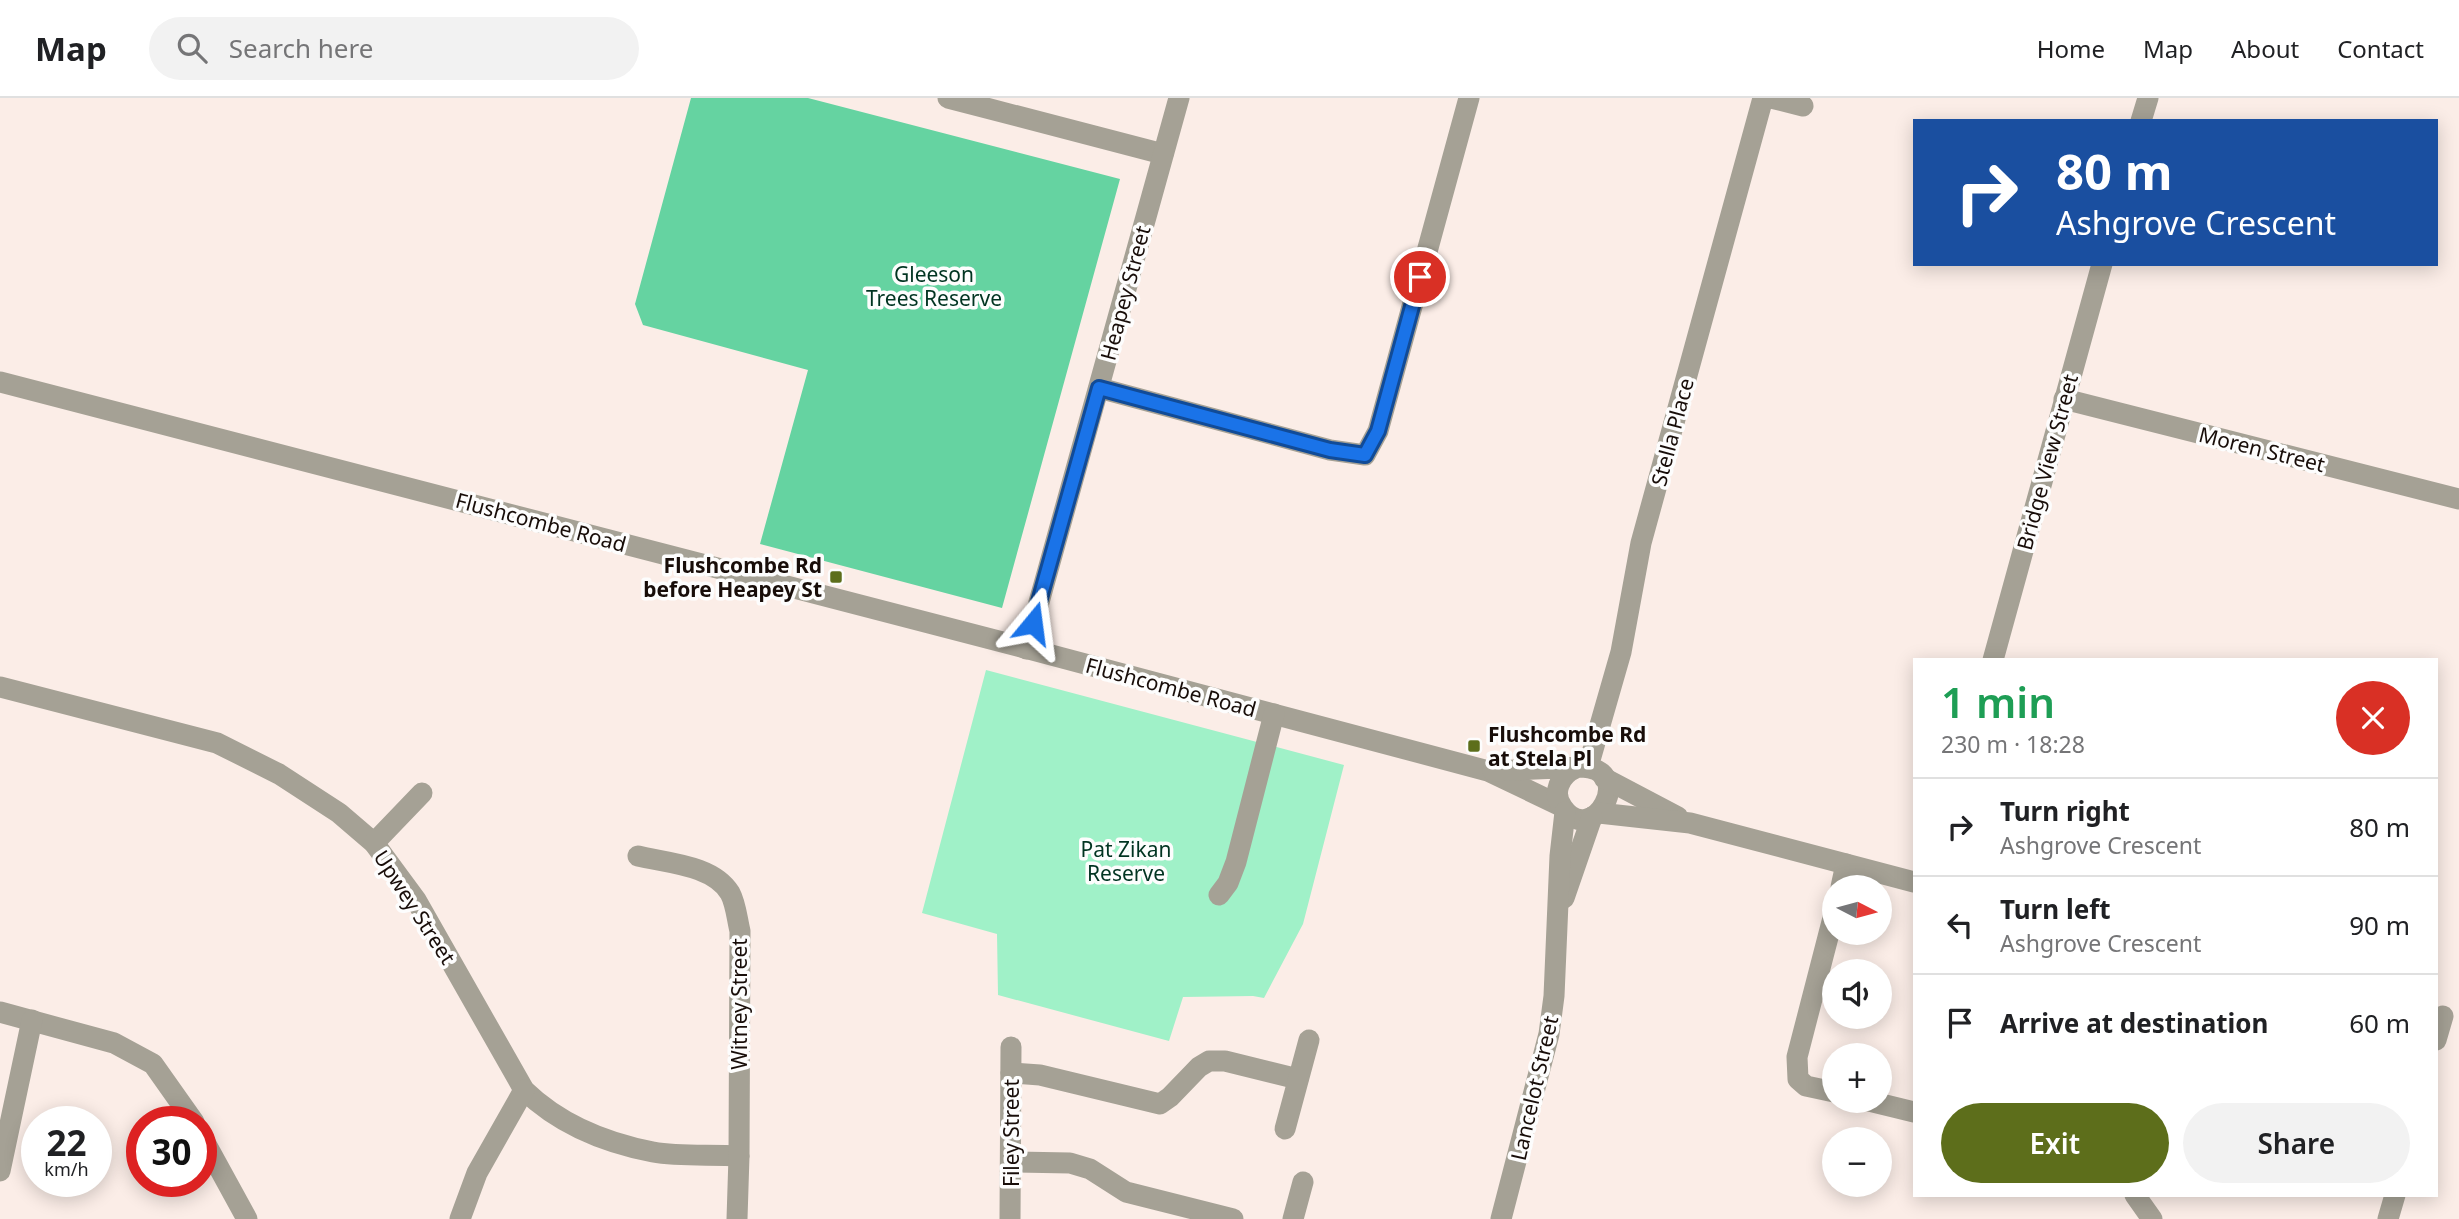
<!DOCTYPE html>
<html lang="en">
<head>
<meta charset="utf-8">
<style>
  :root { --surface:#fff; --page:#f2f2f2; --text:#202124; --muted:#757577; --line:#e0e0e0; --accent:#5d6e1b }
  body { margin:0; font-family:"Noto Sans",sans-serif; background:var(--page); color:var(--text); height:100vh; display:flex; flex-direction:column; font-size:26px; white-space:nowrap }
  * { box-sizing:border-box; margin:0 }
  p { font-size:23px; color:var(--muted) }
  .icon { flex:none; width:38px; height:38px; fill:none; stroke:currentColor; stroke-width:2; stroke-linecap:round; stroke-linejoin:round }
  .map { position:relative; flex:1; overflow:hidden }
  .details { position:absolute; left:1913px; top:560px; width:525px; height:539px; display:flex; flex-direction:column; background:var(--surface); border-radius:0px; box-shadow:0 4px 18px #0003 }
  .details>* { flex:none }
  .banner { position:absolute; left:1913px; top:21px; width:525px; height:147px; border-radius:0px; box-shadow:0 4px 18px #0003; background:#1a4fa0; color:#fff; overflow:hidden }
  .needle { width:46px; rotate:96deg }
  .controls { position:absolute; left:1822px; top:777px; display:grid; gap:14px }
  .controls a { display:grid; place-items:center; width:70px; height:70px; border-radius:50%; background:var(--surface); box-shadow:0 4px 18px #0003; font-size:35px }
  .speed { position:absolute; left:21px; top:1008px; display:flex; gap:14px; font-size:35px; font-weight:700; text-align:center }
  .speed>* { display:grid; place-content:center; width:91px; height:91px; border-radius:50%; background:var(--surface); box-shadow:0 4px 18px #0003; line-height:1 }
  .speed small { font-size:18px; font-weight:400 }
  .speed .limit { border:10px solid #d22; background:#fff; color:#111 }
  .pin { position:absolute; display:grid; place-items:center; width:60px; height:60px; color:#fff; margin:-30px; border:4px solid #fff; border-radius:50%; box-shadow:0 2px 7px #0007 }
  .me { position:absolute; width:77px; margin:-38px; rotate:16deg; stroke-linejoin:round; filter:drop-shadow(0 0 5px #0008) }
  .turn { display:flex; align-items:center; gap:24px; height:147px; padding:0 28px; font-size:32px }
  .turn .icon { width:91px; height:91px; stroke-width:2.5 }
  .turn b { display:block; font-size:49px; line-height:60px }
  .round { display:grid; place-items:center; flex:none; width:74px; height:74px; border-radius:37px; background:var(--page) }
  .overview { display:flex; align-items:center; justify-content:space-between; height:119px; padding:0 28px }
  h1 { font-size:42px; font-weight:600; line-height:52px; color:#1e9e55 }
  .button { display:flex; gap:14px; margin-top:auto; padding:14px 28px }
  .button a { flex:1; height:80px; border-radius:42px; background:var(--accent); color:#fff; font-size:28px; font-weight:600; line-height:80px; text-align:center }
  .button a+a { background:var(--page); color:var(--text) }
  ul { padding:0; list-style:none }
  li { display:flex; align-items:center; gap:21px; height:98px; padding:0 28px; border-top:2px solid var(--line) }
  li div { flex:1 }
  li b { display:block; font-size:26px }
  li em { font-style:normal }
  header { display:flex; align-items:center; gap:42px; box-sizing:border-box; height:98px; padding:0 35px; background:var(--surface); border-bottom:2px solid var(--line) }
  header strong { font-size:33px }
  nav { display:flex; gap:38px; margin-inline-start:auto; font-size:24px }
  .search { width:490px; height:63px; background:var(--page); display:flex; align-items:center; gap:18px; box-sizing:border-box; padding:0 24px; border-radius:38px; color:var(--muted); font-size:26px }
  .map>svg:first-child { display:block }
  .green { fill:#a0f1c8 }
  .forest { fill:#65d3a1 }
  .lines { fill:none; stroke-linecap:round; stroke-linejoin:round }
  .minor { stroke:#a5a195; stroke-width:21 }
  .route-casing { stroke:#114b97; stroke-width:18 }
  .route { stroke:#1a73e8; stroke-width:12 }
  .poi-dot { fill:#5d6e1b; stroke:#fdfdfd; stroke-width:2.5 }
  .labels { text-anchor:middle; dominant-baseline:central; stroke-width:7; stroke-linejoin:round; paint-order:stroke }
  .park-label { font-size:21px; fill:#013421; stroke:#fdfdfd }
  .street-label { font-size:21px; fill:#180d09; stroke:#fdfdfd }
  .poi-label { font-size:21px; font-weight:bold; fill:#180d09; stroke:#fdfdfd; text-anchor:end }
</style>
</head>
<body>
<header>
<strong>Map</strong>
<div class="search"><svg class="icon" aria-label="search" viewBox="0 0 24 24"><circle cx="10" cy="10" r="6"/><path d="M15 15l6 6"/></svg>Search here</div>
<nav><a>Home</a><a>Map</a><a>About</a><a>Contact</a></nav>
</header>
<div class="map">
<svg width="2459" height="1121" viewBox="0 0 2459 1121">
  <rect width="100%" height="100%" fill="#fbede7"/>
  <path class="green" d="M 986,572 L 1344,667 L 1303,826 L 1264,900 L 1253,898 L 1183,899 L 1169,943 L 998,897 L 997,836 L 922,815 Z"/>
  <path class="forest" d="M 691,0 L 808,0 L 1120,81 L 1002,510 L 760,446 L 808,272 L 643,227 L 635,206 Z"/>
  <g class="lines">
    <g class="minor">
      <path d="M 948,0 L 1163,56"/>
      <path d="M 1771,0 L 1803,8"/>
      <path d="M 2141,23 L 2148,0"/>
      <path d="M 0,284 L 1010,546 L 1488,673 L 1561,708"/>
      <path d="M 1099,290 L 1330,352 L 1365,357 L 1378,333 L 1469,0"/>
      <path d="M 2064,301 L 2459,401"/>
      <path d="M 1026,551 L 1179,0"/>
      <path d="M 1993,562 L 2102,166"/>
      <path d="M 0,589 L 217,645 L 279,676 L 339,715 L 374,745 L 416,802 L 524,992 C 559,1026 606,1045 653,1054 C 680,1059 712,1056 739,1058"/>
      <path d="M 1588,669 L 1621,554 L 1641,445 L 1763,0"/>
      <path d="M 1493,673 L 1582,669 C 1638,672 1592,751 1563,710 C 1551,695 1560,677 1576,670"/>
      <path d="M 1604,680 L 1678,719"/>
      <path d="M 1599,715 L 1690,725 L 1914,784"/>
      <path d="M 374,745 L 422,695"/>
      <path d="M 638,758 C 667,765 713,767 730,795 C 736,806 737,821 740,833 L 739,1058 L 737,1121"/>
      <path d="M 1841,789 L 1846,766"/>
      <path d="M 1219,797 L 1228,785 L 1236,764 L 1274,616"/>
      <path d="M 1564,800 L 1592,719"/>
      <path d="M 1834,816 L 1797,959 L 1798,981 L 1806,988 L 1834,994"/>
      <path d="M 0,914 L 114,945 L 153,966 L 194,1024"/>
      <path d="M 2436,942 L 2443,918"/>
      <path d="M 1011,975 L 1040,977 L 1160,1006 L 1170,999 L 1199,969 L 1209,963 L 1225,963 L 1298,981"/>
      <path d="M 1869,1003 L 1914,1014"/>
      <path d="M 1285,1031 L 1309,942"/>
      <path d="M 201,1037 L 247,1121"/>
      <path d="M 1011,1064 L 1070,1065 L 1090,1071 L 1126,1094 L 1233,1121"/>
      <path d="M 0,1073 L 32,922"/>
      <path d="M 2135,1097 L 2152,1121"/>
      <path d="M 460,1121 L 477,1075 L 524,992"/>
      <path d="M 1010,1121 L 1011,949"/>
      <path d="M 1293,1121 L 1303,1084"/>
      <path d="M 1501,1121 L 1549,936 L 1554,898 L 1560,758 L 1565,714"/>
      <path d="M 2388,1121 L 2395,1097"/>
    </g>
  </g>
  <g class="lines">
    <defs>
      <path id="route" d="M 1033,525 L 1099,290 L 1330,352 L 1365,357 L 1378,333 L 1420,179"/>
    </defs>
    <use href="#route" class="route-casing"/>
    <use href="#route" class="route"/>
  </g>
  <g class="poi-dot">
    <rect x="829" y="472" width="14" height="14" rx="3.5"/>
    <rect x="1467" y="641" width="14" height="14" rx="3.5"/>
  </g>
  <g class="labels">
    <g class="park-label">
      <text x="934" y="176">Gleeson<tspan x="934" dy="24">Trees Reserve</tspan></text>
      <text x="1126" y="751">Pat Zikan<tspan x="1126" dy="24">Reserve</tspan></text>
    </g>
    <g class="street-label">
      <text transform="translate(1125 195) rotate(-75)">Heapey Street</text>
      <text transform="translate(1672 334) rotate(-75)">Stella Place</text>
      <text transform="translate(2262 351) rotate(14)">Moren Street</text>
      <text transform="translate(2047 364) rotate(-75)">Bridge View Street</text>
      <text transform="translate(541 424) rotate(15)">Flushcombe Road</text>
      <text transform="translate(1171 589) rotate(15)">Flushcombe Road</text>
      <text transform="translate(415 809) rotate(57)">Upwey Street</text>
      <text transform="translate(739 906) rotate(-90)">Witney Street</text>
      <text transform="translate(1534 990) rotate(-77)">Lancelot Street</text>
      <text transform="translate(1011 1035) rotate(-90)">Filey Street</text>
    </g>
    <g class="poi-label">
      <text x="822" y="467">Flushcombe Rd<tspan x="822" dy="24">before Heapey St</tspan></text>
      <text x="1488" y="636" text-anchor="start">Flushcombe Rd<tspan x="1488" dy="24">at Stela Pl</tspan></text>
    </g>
  </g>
</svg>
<div class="controls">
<a><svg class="needle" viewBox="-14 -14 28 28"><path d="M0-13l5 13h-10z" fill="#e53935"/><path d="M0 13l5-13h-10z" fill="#757577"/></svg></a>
<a><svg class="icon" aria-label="sound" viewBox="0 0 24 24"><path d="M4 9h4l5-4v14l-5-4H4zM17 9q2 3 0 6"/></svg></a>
<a>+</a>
<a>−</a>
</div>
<div class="speed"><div>22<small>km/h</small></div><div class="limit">30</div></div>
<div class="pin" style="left:1420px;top:179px;background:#d93025"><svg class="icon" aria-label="arrive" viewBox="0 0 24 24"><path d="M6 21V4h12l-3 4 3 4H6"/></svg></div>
<svg class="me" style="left:1033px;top:525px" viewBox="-20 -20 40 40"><path d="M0-17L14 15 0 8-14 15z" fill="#1a73e8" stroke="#fff" stroke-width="4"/></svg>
<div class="banner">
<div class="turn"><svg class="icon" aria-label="right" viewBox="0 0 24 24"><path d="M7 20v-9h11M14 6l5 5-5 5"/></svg><div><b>80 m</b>Ashgrove Crescent</div></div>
</div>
<section class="details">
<div class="overview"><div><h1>1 min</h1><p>230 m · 18:28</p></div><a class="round" style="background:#d93025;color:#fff"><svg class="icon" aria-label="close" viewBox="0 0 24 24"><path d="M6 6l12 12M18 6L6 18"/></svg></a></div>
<ul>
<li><svg class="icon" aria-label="right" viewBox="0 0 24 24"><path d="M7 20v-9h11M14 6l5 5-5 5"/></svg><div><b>Turn right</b><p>Ashgrove Crescent</p></div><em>80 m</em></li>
<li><svg class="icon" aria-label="left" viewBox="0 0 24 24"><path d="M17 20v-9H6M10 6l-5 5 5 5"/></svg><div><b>Turn left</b><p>Ashgrove Crescent</p></div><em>90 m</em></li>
<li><svg class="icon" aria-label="arrive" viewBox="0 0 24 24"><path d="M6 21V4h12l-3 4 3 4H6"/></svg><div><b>Arrive at destination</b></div><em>60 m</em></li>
</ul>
<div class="button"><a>Exit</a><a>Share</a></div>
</section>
</div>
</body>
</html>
